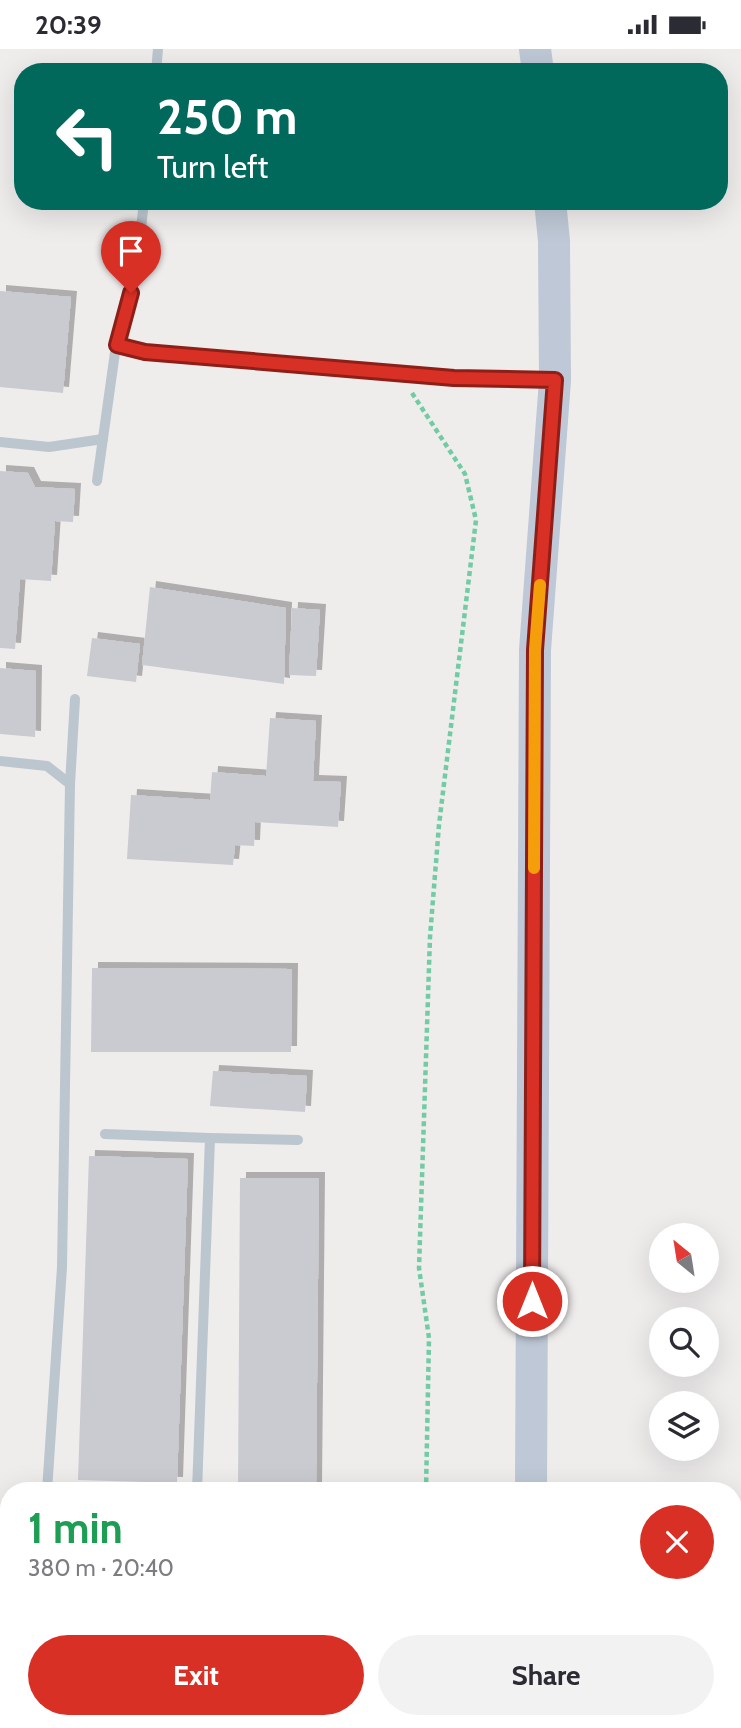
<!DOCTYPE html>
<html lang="en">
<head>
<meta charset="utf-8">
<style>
  :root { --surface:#fff; --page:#f2f2f3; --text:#2b2b33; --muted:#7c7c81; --accent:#d93025 }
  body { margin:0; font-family:Cabin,sans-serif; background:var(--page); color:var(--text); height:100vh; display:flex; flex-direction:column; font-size:26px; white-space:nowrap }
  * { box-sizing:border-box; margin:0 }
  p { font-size:23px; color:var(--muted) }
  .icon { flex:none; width:38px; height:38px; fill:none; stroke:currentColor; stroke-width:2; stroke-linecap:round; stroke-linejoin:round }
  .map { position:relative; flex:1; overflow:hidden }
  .side { position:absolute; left:0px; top:1433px; width:742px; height:247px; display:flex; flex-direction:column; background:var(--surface); border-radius:28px 28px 0 0; box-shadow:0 7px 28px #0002 }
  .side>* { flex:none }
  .hud { position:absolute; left:14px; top:14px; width:714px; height:147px; border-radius:28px; box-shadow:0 7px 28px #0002; background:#00695c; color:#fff; overflow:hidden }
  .needle { width:46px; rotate:330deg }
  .fabs { position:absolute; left:649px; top:1174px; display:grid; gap:14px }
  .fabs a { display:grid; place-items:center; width:70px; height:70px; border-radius:50%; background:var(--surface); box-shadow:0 7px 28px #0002; font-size:35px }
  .pin { position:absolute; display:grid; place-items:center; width:60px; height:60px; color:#fff; margin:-72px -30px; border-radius:50% 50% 50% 0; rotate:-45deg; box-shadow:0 0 7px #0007 }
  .pin .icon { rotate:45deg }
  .me { position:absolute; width:77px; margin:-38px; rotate:0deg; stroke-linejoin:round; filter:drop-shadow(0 0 5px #0008) }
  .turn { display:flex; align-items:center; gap:24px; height:147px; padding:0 28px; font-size:32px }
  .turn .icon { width:91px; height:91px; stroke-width:2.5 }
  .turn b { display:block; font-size:49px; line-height:60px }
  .round { display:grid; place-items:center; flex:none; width:74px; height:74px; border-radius:37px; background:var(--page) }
  .headline { display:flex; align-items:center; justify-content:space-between; height:119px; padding:0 28px }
  h1 { font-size:42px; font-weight:700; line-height:52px; color:#1e9e55 }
  .button { display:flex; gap:14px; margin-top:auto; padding:14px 28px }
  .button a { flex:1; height:80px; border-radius:42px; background:var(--accent); color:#fff; font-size:28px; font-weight:700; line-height:80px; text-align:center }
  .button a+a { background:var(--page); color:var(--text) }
  .status { display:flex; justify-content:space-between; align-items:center; height:49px; padding:0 35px; background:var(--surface); direction:ltr }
  .status svg { height:19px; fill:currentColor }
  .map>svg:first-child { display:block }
  .building { fill:#c9cbd1; filter:url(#shadow) }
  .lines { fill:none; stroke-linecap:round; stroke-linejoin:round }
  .path { stroke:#71cca4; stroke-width:4.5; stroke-dasharray:5 3.5; stroke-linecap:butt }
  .lane { stroke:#bcc6cf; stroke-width:10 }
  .street { stroke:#bcc6cf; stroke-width:21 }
  .secondary { stroke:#bec8d6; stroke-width:32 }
  .route-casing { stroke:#8d1f18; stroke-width:18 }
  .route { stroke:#d93025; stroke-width:12 }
  .slow { stroke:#f59e0b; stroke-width:12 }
</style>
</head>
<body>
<div class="status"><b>20:39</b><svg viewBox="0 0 49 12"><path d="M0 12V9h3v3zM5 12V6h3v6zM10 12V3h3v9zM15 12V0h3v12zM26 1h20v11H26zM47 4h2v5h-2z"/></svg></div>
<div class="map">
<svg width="741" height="1679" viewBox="0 0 741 1679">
  <defs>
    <filter id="shadow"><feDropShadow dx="6" dy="-6" stdDeviation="0" flood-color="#0004"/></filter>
  </defs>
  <rect width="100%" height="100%" fill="#efecec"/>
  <g class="building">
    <path d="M 0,242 L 71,248 L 63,344 L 0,338 Z"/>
    <path d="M 0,422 L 28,424 L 35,438 L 75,440 L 73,473 L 55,472 L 51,532 L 20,530 L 15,600 L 0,599 Z"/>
    <path d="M 150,538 L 286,559 L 284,635 L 142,616 Z"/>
    <path d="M 292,559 L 320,561 L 316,627 L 289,626 Z"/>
    <path d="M 92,589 L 140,595 L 136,633 L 87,627 Z"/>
    <path d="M 0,619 L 36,622 L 35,688 L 0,685 Z"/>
    <path d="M 270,669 L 316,672 L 313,732 L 341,733 L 338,778 L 255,773 L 254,797 L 235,796 L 233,816 L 127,810 L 131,746 L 210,751 L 212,723 L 266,727 Z"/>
    <path d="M 92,919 L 292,920 L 291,1003 L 91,1003 Z"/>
    <path d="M 213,1022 L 307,1027 L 305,1063 L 210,1057 Z"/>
    <path d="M 89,1107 L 188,1110 L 177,1434 L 78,1431 Z"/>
    <path d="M 240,1129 L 319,1129 L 316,1442 L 238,1442 Z"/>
  </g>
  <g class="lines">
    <g class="path">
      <path d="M 412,344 L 465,425 L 476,471 L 439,776 L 430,888 L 419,1219 L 429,1289 L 426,1442"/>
      <path d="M 420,1671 L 425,1679"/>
    </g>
    <g class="lane">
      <path d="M 156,23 L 158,0"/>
      <path d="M 117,296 L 145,303 L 454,329 L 552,331"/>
      <path d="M 0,393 L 49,398 L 103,390"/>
      <path d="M 97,432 L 118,282 L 136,225 L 144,152"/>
      <path d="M 0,712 L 47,717 L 70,735"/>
      <path d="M 105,1085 L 210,1089 L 197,1442"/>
      <path d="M 210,1089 L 298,1091"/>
      <path d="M 47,1442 L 62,1218 L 70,735 L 75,650"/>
      <path d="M 191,1671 L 191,1679"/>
    </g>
    <path class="street" d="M 291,1679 L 391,1671"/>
    <g class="secondary">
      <path d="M 535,0 L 538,23"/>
      <path d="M 531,1442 L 535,601 L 555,331 L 554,192 L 550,152"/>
      <path d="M 531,1679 L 531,1671"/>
    </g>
  </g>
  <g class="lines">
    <defs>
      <path id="route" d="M 131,244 L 117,296 L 145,303 L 454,329 L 555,331 L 535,601 L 532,1252"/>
    </defs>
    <use href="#route" class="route-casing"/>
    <use href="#route" class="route"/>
    <path class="slow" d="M 534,819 L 535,601 L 540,536"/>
  </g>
</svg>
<div class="fabs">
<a><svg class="needle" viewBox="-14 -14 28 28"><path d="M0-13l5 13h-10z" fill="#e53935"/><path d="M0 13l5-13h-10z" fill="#7c7c81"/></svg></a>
<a><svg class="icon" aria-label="search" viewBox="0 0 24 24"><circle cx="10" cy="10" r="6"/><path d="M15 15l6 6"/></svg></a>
<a><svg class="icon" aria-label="layers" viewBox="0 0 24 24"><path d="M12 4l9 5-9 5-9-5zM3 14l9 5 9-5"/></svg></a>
</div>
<div class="pin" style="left:131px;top:244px;background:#d93025"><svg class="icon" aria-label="arrive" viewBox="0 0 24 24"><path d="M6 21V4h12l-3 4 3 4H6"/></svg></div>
<svg class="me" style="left:532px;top:1252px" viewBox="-20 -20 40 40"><circle r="17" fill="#d93025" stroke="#fff" stroke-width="3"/><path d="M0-11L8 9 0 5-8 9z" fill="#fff"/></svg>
<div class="hud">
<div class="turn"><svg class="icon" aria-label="left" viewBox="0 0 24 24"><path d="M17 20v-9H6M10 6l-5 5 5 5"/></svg><div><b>250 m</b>Turn left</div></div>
</div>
<section class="side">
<div class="headline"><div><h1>1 min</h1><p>380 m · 20:40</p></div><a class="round" style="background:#d93025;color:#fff"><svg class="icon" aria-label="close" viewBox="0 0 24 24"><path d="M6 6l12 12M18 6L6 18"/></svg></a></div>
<div class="button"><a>Exit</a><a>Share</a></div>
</section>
</div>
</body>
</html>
